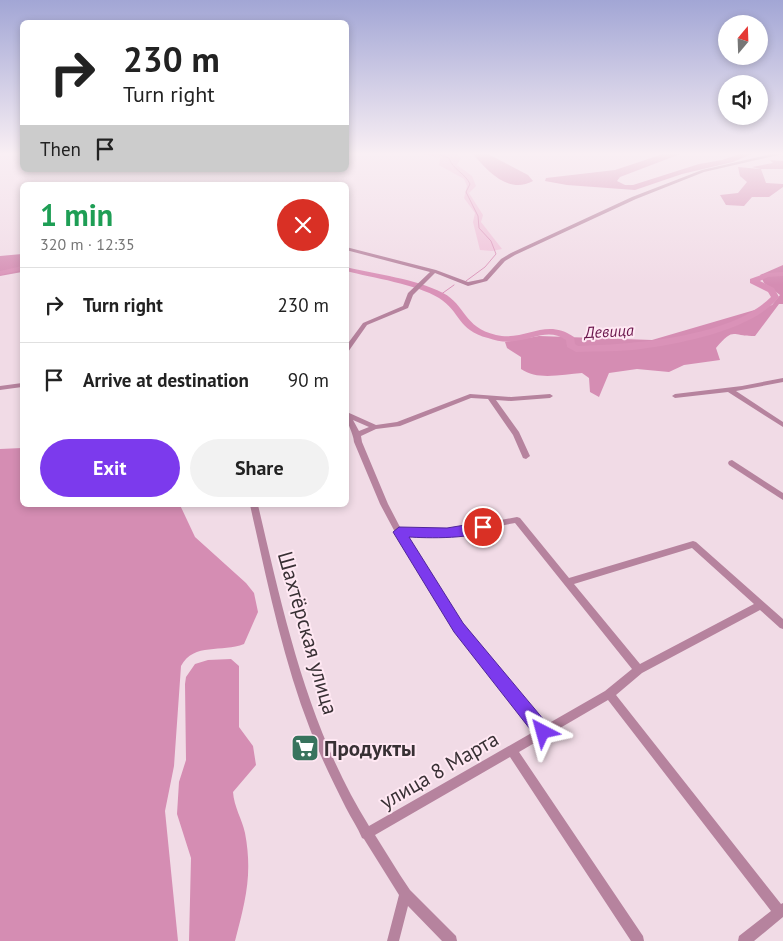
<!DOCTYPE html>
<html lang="en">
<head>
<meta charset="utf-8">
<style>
  :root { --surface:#fff; --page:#f2f2f2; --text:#222; --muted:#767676; --line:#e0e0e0; --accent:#7c3aed }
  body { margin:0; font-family:"PT Sans",sans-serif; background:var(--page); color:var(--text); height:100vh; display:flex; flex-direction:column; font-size:19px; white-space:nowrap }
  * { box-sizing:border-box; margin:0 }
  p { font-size:16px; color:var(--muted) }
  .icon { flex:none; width:28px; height:28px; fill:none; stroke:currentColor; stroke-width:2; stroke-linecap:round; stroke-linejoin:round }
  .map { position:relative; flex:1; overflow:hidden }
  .panel { position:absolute; left:20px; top:182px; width:329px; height:325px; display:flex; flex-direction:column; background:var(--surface); border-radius:8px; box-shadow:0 2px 8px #0003 }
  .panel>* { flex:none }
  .banner { position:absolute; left:20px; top:20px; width:329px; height:152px; border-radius:8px; box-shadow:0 2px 8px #0003; background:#fff; color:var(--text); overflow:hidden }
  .needle { width:32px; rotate:19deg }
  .tools { position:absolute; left:718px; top:15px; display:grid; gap:10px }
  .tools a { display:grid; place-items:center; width:50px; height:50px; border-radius:50%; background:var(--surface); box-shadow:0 2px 8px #0003; font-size:25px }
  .pin { position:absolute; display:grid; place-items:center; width:42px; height:42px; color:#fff; margin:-21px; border:2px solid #fff; border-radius:50%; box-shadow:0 1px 5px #0007 }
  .me { position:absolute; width:55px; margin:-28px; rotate:321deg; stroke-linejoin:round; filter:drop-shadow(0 0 4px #0008) }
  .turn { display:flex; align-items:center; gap:18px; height:105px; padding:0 20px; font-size:22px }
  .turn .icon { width:65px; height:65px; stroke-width:2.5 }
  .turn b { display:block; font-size:35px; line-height:42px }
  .then { display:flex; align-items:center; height:48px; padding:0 20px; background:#0003; gap:10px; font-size:19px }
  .round { display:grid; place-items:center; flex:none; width:52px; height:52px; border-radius:26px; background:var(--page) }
  .overview { display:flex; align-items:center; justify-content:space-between; height:85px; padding:0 20px }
  h1 { font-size:30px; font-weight:800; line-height:38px; color:#1e9e55 }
  .action { display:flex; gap:10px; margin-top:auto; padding:10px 20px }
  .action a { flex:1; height:58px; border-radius:30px; background:var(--accent); color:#fff; font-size:20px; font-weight:800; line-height:58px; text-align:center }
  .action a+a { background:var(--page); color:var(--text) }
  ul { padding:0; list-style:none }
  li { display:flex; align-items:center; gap:15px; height:75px; padding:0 20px; border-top:1px solid var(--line) }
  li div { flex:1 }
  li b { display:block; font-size:19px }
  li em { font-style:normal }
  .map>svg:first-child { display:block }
  .green { fill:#efc0d8 }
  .forest { fill:#d58db3 }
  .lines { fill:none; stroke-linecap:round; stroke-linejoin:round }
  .stream { stroke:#da92b8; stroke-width:1 }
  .river { fill:#da92b8; fill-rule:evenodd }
  .minor { fill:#b6839e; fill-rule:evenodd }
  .route { fill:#7c3aed; stroke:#51269a }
  .labels { text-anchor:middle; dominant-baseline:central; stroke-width:4; stroke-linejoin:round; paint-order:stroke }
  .far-water-label { font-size:16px; font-style:italic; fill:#6a154b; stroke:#ffe8f3 }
  .near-street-label { font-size:21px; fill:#383034; stroke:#ffe8f3 }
  .near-poi-label { font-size:21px; font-weight:bold; fill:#383034; stroke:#ffe8f3; text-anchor:start }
</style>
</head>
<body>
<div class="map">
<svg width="783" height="941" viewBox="0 0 783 941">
  <rect width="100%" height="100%" fill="#f1dbe6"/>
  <path class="green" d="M 416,153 L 454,153 L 461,158 L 457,165 L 472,176 L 476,186 L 469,193 L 483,215 L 481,222 L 502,249 L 492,251 L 480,250 L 473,222 L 475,213 L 464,198 L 467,186 L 464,179 L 439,165 L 440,158 Z"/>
  <g class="forest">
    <path d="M 472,153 L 486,153 L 528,175 L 533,181 C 508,195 487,170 472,153 Z"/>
    <path d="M 666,153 L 683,153 L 620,177 L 617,181 L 625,185 L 633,185 L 699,164 L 722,160 L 743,153 L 754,153 L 733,162 L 682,174 L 635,190 L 567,185 L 545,181 L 546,178 L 615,170 Z"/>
    <path d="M 770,160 L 783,161 L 783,169 L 761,169 L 766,183 L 783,184 L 783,187 L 769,197 L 752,197 L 744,206 L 726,205 L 720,195 L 738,193 L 747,182 L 740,176 L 738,167 L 760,169 L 752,167 L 773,163 Z"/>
    <path d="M 22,254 L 22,272 L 0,276 L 0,256 Z"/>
    <path d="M 783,265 L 783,304 L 779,304 L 755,336 C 731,337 735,326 716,348 L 720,360 L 684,365 L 669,372 L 637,369 L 609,373 L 599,397 L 590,392 L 589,378 L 582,373 C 563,374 538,381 521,369 L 521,357 L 507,348 L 505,342 L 539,336 L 652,340 L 772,305 L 780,295 L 764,283 L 760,275 Z"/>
    <path d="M 22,448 L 22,505 L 180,505 L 195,537 L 246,583 L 254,593 L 258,612 L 244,644 C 222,653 194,642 181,666 L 174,766 L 165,811 L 178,941 L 0,941 L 0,449 Z"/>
    <path d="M 231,659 L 239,666 L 239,727 L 253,746 L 256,765 L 233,792 C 234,807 242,819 245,833 C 253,875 245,902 235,941 L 189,941 L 191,858 L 177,814 L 179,782 L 186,760 L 185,684 L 186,677 L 195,664 L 208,660 Z"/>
  </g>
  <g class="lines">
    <g class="stream">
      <path d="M 435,153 L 449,158 C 453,170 465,173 470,184 L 466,192 L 478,216 L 479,228 L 491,241 L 496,254 L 485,267 L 466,281"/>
      <path d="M 440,295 L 454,285"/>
    </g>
    <g class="river">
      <path d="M 22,266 L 22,270 L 0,275 L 0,271 Z"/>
      <path d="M 346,267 C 378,275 414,278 443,293 C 466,305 463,327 496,335 C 526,342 545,317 574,337 L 575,344 L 578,346 C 633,344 730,338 771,297 L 768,292 L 750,283 L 750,279 L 767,273 L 783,272 L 783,276 L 768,277 L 760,281 L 774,288 L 779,297 C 753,330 682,343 641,349 C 620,352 598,351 576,352 L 567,347 L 566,340 C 549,328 534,339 515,341 C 506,343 497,341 488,338 C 457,330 461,312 439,298 C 416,284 373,278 346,271 Z"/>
    </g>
    <g class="minor">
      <path d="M 776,153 L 783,154 L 704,172 L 636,199 L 515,255 L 505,261 L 487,281 L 468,286 L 435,273 L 413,295 L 408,308 L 367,325 L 348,352 L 346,353 L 346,346 L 363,323 L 403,306 L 408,293 L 430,272 L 346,250 L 346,247 L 436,270 L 468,282 L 483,279 L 501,259 L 511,253 L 632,197 L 702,170 Z"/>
      <path d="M 783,378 L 783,382 L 736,391 L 783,422 L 783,427 L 728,392 L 675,398 L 672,396 L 675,394 L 742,386 Z"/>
      <path d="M 22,383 L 22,387 L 0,390 L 0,386 Z"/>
      <path d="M 470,394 L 511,397 L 550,394 L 553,396 L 550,398 L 511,401 L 496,400 L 519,432 L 530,456 L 526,459 L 523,458 L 513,435 L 488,399 L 471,398 L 400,426 L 376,429 L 361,436 L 362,442 L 388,504 L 401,529 L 447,530 L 517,517 L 520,518 L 569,578 L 693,541 L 696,542 L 783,619 L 783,629 L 780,628 L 760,610 L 642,673 L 616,695 L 781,904 L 783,903 L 783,917 L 754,941 L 738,941 L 739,936 L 771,911 L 608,700 L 519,752 L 643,936 L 644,941 L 631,941 L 510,757 L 375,835 L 400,875 L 410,890 L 456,936 L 457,941 L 442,941 L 408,906 L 399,941 L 387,941 L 399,895 L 364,839 L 362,838 C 358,828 351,818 346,808 C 333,782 320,756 310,729 C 282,657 267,580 250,505 L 258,505 C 284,616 308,728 369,826 L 535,731 L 455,630 L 396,534 L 380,504 L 354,442 C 353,431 345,422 347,412 L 376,425 L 397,422 ZM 353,420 L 369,427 L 359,431 ZM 515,523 L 632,669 L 605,691 L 544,726 L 461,624 L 405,535 L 447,536 ZM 692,548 L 754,604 L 640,664 L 574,584 Z"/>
      <path d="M 732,460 L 783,493 L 783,500 L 729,465 L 728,463 L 729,461 Z"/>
    </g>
  </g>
  <linearGradient id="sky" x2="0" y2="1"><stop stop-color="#a2a6d5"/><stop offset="0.54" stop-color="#f9eff4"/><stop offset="1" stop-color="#f9eff4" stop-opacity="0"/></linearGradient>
  <rect width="783" height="285" fill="url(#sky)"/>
  <path class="route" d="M 483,522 L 489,527 C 482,540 423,538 409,537 L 463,623 L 549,726 L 551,732 L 549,738 L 543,740 L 537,738 L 454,632 L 393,532 L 399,527 L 447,528 Z"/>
  <defs>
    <symbol id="supermarket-square" viewBox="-11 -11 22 22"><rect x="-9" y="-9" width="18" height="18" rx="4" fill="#38735d" stroke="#ffe8f3"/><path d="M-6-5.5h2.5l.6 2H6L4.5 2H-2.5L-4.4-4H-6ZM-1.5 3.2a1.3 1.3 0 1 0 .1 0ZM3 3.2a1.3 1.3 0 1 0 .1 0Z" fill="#fff"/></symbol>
  </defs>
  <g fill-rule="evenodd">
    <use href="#supermarket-square" x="289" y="732" width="32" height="32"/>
  </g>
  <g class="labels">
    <g class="far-water-label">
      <text transform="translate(609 331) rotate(-3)">Девица</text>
    </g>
    <g class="near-street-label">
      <text transform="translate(308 633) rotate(74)">Шахтёрская улица</text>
      <text transform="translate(439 770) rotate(-30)">улица 8 Марта</text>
    </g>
    <g class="near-poi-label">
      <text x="324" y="748">Продукты</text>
    </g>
  </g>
</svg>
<div class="tools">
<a><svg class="needle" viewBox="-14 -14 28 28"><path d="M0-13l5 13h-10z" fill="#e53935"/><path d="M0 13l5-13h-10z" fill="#767676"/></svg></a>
<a><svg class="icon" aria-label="sound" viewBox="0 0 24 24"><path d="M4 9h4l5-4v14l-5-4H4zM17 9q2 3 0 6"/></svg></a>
</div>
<div class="pin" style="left:483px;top:527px;background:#d93025"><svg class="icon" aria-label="arrive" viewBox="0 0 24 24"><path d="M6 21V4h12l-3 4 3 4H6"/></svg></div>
<svg class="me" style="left:543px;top:732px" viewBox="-20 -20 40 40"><path d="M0-17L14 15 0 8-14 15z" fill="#7c3aed" stroke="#fff" stroke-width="4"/></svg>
<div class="banner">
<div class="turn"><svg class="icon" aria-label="right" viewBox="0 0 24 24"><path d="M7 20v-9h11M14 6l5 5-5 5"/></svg><div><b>230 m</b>Turn right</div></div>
<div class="then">Then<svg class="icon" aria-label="arrive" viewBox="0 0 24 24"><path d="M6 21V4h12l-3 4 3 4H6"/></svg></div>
</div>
<section class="panel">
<div class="overview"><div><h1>1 min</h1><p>320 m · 12:35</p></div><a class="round" style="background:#d93025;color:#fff"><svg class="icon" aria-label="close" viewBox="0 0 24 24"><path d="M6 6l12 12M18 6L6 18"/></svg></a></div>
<ul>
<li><svg class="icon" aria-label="right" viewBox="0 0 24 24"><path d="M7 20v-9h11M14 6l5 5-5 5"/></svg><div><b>Turn right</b></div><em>230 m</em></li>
<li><svg class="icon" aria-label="arrive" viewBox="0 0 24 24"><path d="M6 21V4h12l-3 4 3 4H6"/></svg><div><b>Arrive at destination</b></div><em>90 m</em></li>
</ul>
<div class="action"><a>Exit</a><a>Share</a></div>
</section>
</div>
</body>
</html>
